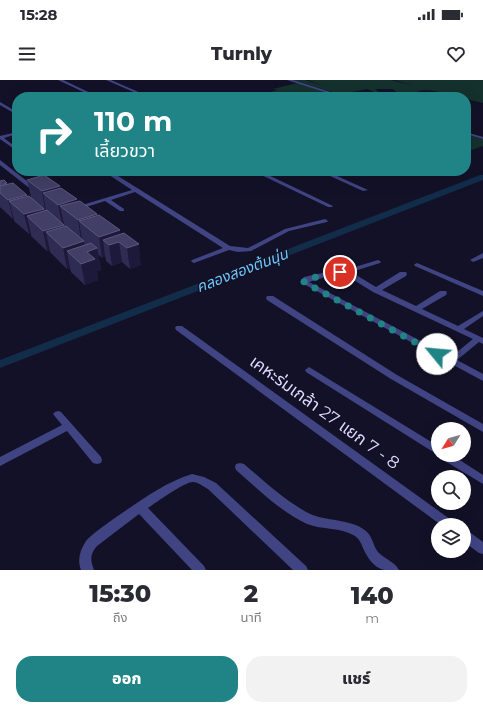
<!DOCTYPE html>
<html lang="th">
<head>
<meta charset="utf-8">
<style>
  :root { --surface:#fff; --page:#f2f2f3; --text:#2b2b33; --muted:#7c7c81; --accent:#208487 }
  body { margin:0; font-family:Montserrat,"Noto Sans Thai",sans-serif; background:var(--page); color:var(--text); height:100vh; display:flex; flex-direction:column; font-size:15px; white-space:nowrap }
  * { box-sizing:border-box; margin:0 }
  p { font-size:13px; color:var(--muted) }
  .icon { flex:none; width:22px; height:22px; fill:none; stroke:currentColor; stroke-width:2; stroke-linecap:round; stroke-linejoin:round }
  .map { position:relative; height:490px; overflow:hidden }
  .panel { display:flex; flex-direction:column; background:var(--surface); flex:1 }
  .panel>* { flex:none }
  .hud { position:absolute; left:12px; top:12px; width:459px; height:84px; border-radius:16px; box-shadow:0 4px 16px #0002; background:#208487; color:#fff; overflow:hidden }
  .needle { width:26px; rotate:233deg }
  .tools { position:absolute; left:431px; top:342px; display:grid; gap:8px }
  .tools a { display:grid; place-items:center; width:40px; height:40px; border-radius:50%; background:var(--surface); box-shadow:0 4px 16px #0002; font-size:20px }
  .pin { position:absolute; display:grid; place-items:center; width:34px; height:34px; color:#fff; margin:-17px; border:2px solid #fff; border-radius:50%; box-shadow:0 1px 4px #0007 }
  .me { position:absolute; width:44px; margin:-22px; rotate:298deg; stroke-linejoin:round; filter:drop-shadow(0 0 3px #0008) }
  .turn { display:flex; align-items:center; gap:14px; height:84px; padding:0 16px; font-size:18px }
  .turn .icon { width:52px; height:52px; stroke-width:2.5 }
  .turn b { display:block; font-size:28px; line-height:34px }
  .eta { display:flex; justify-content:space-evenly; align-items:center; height:68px; text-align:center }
  .eta b { font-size:24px; font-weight:800; line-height:28px }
  .cta { display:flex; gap:8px; margin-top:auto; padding:8px 16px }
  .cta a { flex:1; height:46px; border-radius:16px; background:var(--accent); color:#fff; font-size:16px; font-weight:800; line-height:46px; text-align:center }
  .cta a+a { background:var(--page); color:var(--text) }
  .status { display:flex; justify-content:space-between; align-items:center; height:28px; padding:0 20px; background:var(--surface); direction:ltr }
  .status svg { height:11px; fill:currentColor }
  header { display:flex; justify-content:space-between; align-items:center; height:52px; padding:0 16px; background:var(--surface); font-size:18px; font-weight:800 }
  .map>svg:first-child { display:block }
  .green { fill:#15312d }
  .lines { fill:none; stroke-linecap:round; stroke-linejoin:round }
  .canal { fill:#122d4a; fill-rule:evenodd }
  .street { fill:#404483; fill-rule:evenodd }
  .wall { fill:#2f2c54 }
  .shaded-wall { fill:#1c193a }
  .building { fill:#413f66; stroke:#59577e }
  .route { stroke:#208487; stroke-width:7; stroke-dasharray:0 12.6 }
  .labels { text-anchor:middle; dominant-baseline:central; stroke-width:3; stroke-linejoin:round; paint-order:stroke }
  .water-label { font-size:15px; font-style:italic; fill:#6fc6f6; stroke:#131127 }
  .near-street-label { font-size:17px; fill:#dadafd; stroke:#131127 }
</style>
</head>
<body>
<div class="status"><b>15:28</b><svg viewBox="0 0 49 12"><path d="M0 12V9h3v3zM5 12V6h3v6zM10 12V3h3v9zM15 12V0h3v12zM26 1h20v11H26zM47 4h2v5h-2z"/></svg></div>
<header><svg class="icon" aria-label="menu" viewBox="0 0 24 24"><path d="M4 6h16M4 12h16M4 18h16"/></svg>Turnly<svg class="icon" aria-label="heart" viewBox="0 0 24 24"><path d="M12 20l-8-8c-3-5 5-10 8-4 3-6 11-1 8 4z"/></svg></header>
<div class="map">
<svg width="483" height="490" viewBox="0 0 483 490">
  <rect width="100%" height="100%" fill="#131127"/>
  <g class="green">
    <path d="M 293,0 L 305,0 L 324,6 L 308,0 L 391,0 L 414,6 L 395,0 L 483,0 L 483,23 L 466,19 L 466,17 C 447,17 424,2 409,17 L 402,17 L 393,9 L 375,9 L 384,16 L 367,9 L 352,12 L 364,17 L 348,17 Z"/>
    <path d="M 297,3 L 342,17 L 273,17 L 262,14 L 278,10 L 273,9 Z"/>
    <path d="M 466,54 L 483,59 L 483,66 L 466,72 Z"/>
  </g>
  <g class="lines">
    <path class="canal" d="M 480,95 L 483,95 L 483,100 L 0,288 L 0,280 Z"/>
    <g class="street">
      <path d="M 58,0 L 63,0 L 99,17 L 94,17 Z"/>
      <path d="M 106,0 L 111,0 L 150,17 L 145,17 Z"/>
      <path d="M 287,0 L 293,0 L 346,17 L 340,17 Z"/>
      <path d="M 0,22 L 17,32 L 17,35 L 0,25 Z"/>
      <path d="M 17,52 L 17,54 L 4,58 L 17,68 L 17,71 L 0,59 L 0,56 Z"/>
      <path d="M 466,52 L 483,57 L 483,59 L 466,54 Z"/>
      <path d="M 0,80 L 32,105 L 32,107 L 28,107 L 0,85 Z"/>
      <path d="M 103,91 L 110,91 L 230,166 L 248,168 L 285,149 L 325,139 L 328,141 L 327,142 L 289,151 L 251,171 L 238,172 L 229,170 L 194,183 L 192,182 L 191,181 L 192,180 L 223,168 L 135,112 L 111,120 L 124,129 L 124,131 L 120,131 L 105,121 L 83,128 L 79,128 L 79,126 L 132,110 Z"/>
      <path d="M 253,91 L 260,91 L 333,126 L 332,127 L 328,127 Z"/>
      <path d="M 319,91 L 326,91 L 368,110 L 363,111 Z"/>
      <path d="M 483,173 L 483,178 L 473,182 L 470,180 Z"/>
      <path d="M 378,180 L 380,181 L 381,182 L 380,183 L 351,192 L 376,207 L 400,192 L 406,192 L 407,194 L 406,196 L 382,210 L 416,226 L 440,211 L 446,211 L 447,213 L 446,215 L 422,229 L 458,246 L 483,231 L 483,236 L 464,249 L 483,258 L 483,264 L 479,262 L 457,280 L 483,294 L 483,301 L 300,202 L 304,197 L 336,190 L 345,190 ZM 336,194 L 344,194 L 373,212 L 473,259 L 451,277 L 309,202 Z"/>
      <path d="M 417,183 L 483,211 L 483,216 L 415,186 L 414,185 L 415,184 Z"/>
      <path d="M 267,216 L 273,216 L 397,295 L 483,344 L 483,352 L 391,299 L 267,220 L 266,218 Z"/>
      <path d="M 176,246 L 182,246 L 454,442 L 456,445 L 441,445 L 176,250 L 175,248 Z"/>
      <path d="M 309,287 L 438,366 L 438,375 L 306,292 L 305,290 Z"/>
      <path d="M 58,331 L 61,332 L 101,377 L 102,380 L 101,383 L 97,384 L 93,383 L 67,351 L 0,386 L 0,377 L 62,345 L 53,334 L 55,332 Z"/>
      <path d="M 439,375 L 452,375 L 483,395 L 483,404 L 440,378 Z"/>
      <path d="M 240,383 L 244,384 C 264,401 284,420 308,433 C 326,442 350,438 366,451 C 373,457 373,466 378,472 C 385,479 395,482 399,490 C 394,490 389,490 384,490 C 374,488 367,477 363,468 C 361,463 360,460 355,456 C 341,447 322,450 307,444 C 281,432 258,409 236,390 L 235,387 L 236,384 Z"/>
      <path d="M 192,394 L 204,397 L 216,403 L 306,486 L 308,490 L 293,490 L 208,409 C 204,407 198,402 193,402 C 184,402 157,422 148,428 L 204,486 L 206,490 L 192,490 L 139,434 L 97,466 C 90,474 90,480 94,490 L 81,490 C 77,480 80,470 86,461 C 93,453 104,446 112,440 C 137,423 163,403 192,394 Z"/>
      <path d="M 464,450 L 468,451 L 483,462 L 483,474 L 479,473 L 464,462 Z"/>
    </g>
  </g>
  <path class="wall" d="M 27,100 L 60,106 L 60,108 L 77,119 L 77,121 L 97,134 L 98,136 L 120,150 L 120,154 L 141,185 L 130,189 L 122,182 L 112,186 L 106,181 L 105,176 L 102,178 L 98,174 L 101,190 L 97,191 L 98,200 L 85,205 L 71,192 L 70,188 L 67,189 L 50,172 L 50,171 L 47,171 L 31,156 L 31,154 L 29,154 L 14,141 L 14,139 L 13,139 L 0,127 L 0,101 L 7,105 L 28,116 L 31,117 Z"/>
  <g class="shaded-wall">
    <path d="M 7,103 L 9,113 L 27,115 L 31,132 L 44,129 L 48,148 L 27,136 L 31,154 L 29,154 L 24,134 L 9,121 L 14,139 L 13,139 L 4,104 Z"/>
    <path d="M 60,106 L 63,123 L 77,119 L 80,138 L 60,126 L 64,144 L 62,144 L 58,125 L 43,113 L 46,130 L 45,130 L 42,111 Z"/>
    <path d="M 97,134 L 100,154 L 79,141 L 82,159 L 81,160 L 78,140 Z"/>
    <path d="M 64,145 L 68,165 L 46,152 L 50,171 L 47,171 L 43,151 Z"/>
    <path d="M 120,150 L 121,163 L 119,162 L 122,182 L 112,186 L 109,165 L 103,160 L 105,176 L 102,178 L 99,157 Z"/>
    <path d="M 84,161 L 87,181 L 87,172 L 97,168 L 101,190 L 97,191 L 98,200 L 85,205 L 81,184 L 67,171 L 70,188 L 67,189 L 63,168 Z"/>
    <path d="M 139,164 L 141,185 L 130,189 L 127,168 Z"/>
  </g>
  <g class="building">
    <path d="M 44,95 L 60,106 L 42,111 L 27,100 Z"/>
    <path d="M 4,100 L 7,103 L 4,104 L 6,105 L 0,106 L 0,101 Z"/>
    <path d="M 13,103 L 27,115 L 8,120 L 0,113 L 0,106 Z"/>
    <path d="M 61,108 L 77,119 L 58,125 L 43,113 Z"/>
    <path d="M 29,116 L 44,129 L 24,134 L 9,121 Z"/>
    <path d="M 80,121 L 97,134 L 78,140 L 60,126 Z"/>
    <path d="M 47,130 L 64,145 L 43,151 L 27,136 Z"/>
    <path d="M 99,135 L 120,150 L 99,157 L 79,141 Z"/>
    <path d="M 66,146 L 84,161 L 63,168 L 46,152 Z"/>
    <path d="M 124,153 L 139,164 L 127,168 L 119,162 L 109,165 L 103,160 Z"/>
    <path d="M 91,163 L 97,168 L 87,172 L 95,179 L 81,184 L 67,171 Z"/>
  </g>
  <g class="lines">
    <path class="route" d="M 340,192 L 307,199 L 304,202 L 437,274"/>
  </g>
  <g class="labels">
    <g class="water-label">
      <text transform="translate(242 190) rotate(-21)">คลองสองต้นนุ่น</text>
    </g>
    <g class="near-street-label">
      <text transform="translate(325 332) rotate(36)">เคหะร่มเกล้า 27 แยก 7 - 8</text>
    </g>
  </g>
</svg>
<div class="tools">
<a><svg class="needle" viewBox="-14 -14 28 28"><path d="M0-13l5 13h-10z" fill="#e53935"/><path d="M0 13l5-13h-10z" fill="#7c7c81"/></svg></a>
<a><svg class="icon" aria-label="search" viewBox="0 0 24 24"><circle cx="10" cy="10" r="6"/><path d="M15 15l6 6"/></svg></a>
<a><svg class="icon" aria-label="layers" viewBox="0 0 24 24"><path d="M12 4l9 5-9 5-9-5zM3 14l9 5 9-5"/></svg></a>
</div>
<div class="pin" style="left:340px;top:192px;background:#d93025"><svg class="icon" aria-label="arrive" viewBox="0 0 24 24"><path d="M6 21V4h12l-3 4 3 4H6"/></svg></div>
<svg class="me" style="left:437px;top:274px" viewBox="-20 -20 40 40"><circle r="19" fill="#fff"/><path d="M0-13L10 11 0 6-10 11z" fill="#208487"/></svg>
<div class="hud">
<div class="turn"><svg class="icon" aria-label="right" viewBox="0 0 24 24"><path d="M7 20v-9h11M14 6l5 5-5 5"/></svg><div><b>110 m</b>เลี้ยวขวา</div></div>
</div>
</div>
<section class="panel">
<div class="eta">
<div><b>15:30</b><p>ถึง</p></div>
<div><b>2</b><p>นาที</p></div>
<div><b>140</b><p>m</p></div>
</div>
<div class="cta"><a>ออก</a><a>แชร์</a></div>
</section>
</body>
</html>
